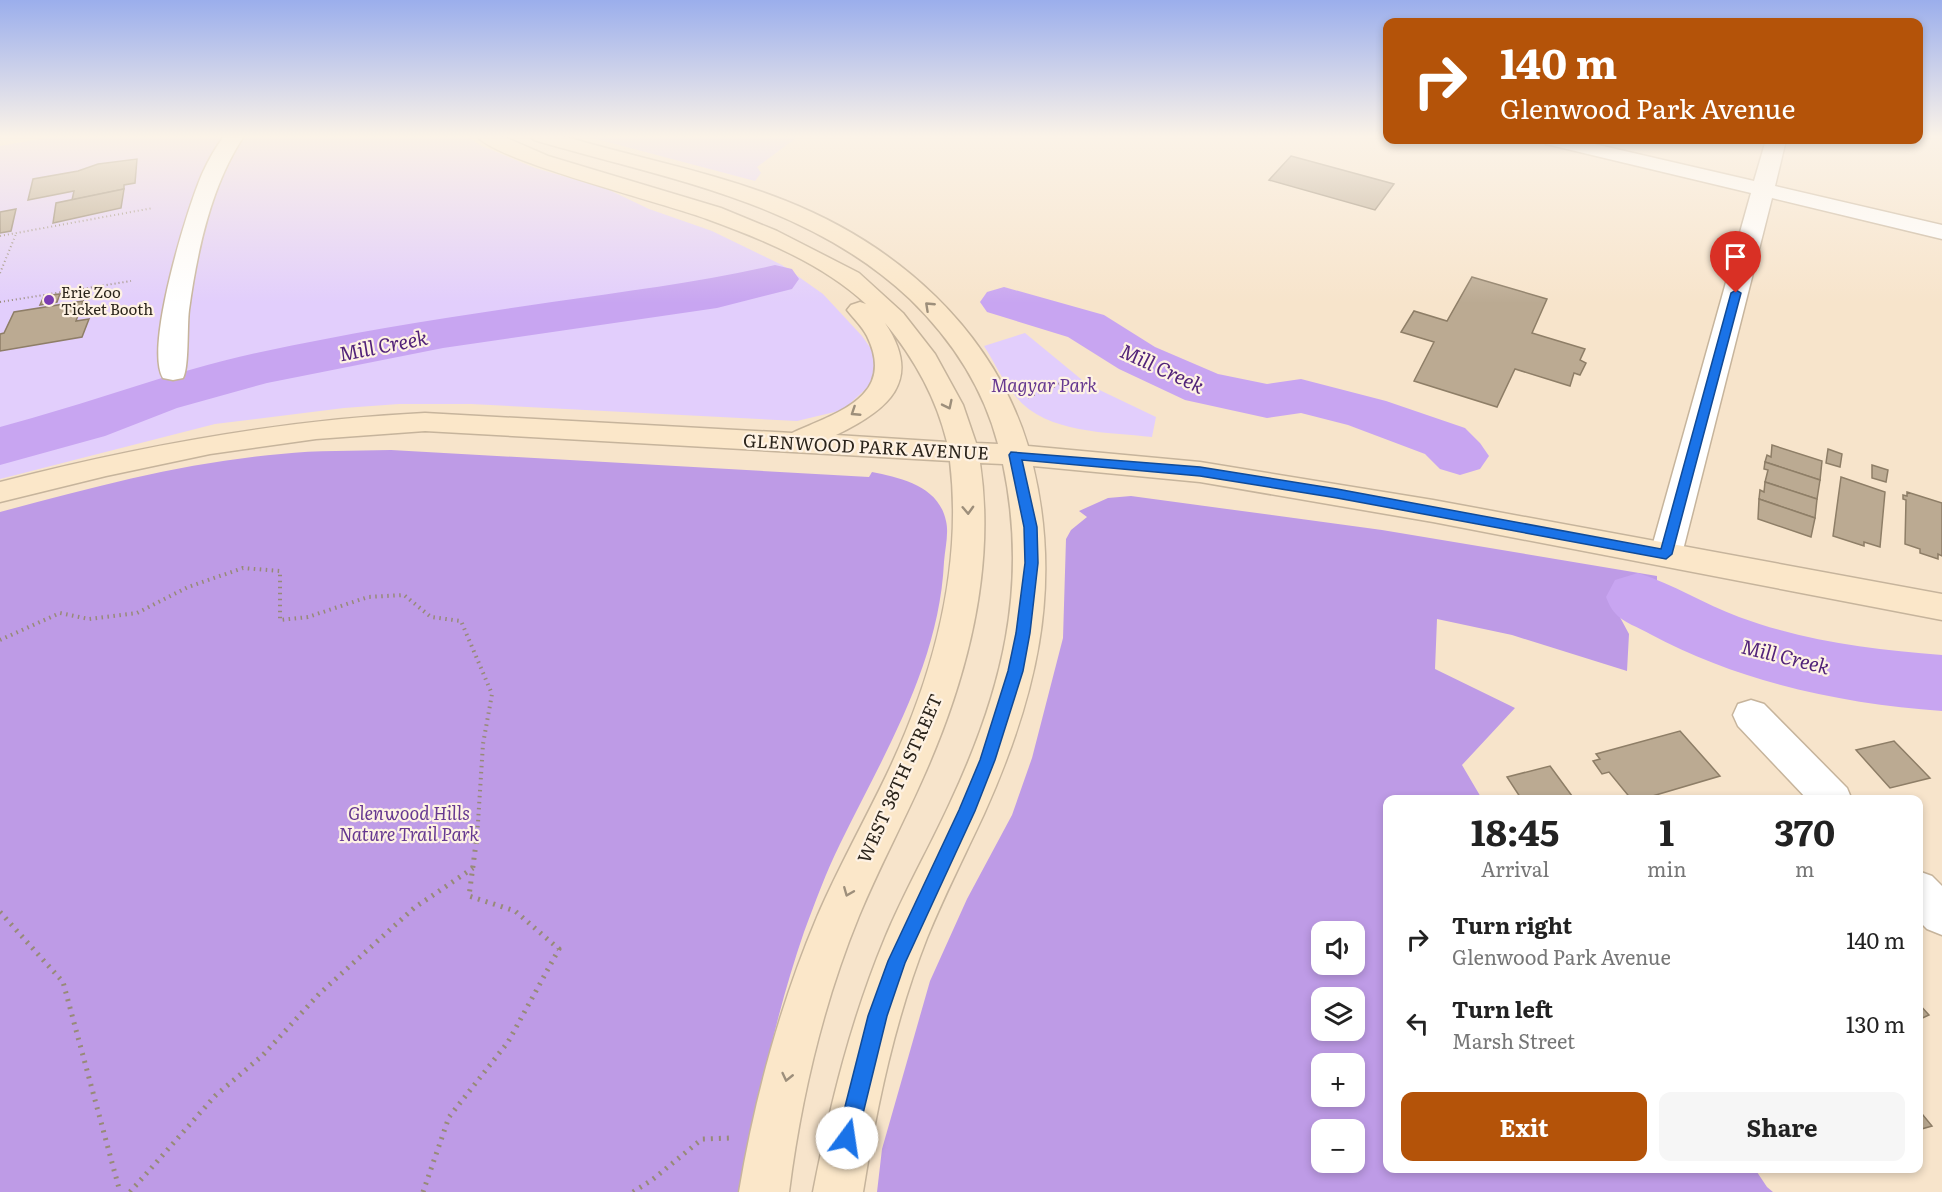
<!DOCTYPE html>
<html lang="en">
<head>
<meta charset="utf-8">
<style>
  :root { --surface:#fff; --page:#f6f6f6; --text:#222; --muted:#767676; --accent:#b45309 }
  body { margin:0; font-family:Literata,serif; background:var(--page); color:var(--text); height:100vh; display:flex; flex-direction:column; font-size:22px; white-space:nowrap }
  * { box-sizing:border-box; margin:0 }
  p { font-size:20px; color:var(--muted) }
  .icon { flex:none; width:33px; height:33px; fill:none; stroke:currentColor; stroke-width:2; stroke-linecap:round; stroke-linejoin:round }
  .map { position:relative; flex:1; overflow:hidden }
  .drawer { position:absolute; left:1383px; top:795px; width:540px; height:378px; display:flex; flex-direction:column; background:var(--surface); border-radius:12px; box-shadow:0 3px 9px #0003 }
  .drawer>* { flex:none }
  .top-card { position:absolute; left:1383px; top:18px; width:540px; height:126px; border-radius:12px; box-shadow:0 3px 9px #0003; background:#b45309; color:#fff; overflow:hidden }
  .fabs { position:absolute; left:1311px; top:921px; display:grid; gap:12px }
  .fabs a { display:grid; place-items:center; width:54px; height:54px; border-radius:12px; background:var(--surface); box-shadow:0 3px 9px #0003; font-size:30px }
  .pin { position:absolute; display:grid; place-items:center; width:51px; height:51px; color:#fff; margin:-62px -26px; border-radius:50% 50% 50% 0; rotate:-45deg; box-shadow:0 0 6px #0007 }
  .pin .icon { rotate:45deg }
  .me { position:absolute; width:66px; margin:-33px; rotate:14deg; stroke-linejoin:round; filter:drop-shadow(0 0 4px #0008) }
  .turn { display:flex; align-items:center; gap:21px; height:126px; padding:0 18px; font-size:27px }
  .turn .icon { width:78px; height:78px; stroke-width:2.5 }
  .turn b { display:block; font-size:42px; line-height:51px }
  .eta { display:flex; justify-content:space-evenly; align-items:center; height:102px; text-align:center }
  .eta b { font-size:36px; font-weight:700; line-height:42px }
  .cta { display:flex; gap:12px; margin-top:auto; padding:12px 18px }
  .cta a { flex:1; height:69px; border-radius:12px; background:var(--accent); color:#fff; font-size:24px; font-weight:700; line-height:69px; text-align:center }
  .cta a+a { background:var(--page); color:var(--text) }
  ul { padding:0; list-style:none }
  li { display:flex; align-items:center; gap:18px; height:84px; padding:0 18px }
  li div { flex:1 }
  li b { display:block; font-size:22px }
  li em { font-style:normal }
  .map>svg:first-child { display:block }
  .green { fill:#e2cefc }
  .forest { fill:#be9be6; fill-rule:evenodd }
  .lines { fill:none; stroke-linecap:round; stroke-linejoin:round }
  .river { fill:#c8a5f1; fill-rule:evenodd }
  .building { fill:#bbaa92; stroke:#8e7e67; stroke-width:1.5 }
  .street-casing { stroke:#c6b49c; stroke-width:3 }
  .secondary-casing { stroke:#c6b49c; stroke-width:3 }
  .path-far3 { stroke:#978a78; stroke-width:2; stroke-dasharray:1 3; stroke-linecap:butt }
  .path-far2 { stroke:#978a78; stroke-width:3; stroke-dasharray:1.5 4; stroke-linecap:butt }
  .path-far1 { stroke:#978a78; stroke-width:4; stroke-dasharray:1.5 4.5; stroke-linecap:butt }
  .path { stroke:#978a78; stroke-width:5; stroke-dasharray:2 6; stroke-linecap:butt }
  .street { fill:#fff; fill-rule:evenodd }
  .secondary { fill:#fbe7c9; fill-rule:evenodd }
  .oneway { stroke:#9d8f7b }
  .route { fill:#1a73e8; stroke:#114b97; stroke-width:1.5 }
  .poi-dot { fill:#7b3cb2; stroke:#fef2e4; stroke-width:2 }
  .labels { text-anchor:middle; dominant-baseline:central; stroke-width:4.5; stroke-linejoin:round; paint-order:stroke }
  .far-poi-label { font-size:15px; fill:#2b241b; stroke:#fef2e4; text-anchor:start }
  .park-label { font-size:18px; font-style:italic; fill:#663890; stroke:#fef2e4 }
  .street-label { font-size:18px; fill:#2b241b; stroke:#fef2e4 }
  .water-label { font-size:20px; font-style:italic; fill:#522379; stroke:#fef2e4 }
</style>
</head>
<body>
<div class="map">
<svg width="1942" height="1192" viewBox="0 0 1942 1192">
  <rect width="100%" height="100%" fill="#f7e4cb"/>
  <g class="green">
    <path d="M 56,136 L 466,136 L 482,146 L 535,168 L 605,188 L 649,209 L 712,231 L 782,265 L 823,294 L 862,336 L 874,353 L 878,371 L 870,385 L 843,410 L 797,421 L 471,404 L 399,404 L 344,408 L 215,424 L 0,479 L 0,146 Z"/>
    <path d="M 585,136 L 799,136 L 757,167 L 761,173 L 755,181 Z"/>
    <path d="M 1025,333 L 1087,384 L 1156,417 L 1152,437 C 1108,432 1047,434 1016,397 C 1003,382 995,363 984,346 Z"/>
  </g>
  <g class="forest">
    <path d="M 391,450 L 869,477 L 872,472 C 901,478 939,486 946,521 C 949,533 945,549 944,562 C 939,665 884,754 840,844 C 826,872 815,903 804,932 C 775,1016 757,1105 741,1192 L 0,1192 L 0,512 C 93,487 186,462 281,454 C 317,450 354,451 391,450 Z"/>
    <path d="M 1131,496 L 1382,530 L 1657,576 L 1657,590 L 1615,608 L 1629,634 L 1627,671 L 1512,635 L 1437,619 L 1435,669 L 1515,708 L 1462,765 L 1482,799 L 1388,800 L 1388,1168 L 1755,1169 L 1767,1187 L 1773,1192 L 877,1192 L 882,1149 L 930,981 L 967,899 L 1012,815 L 1032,758 L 1063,638 L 1066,539 L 1071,530 L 1087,517 L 1079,511 L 1108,498 ZM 1322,932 L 1354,932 L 1354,964 L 1322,964 ZM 1322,998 L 1354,998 L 1354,1030 L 1322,1030 ZM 1322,1064 L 1354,1064 L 1354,1096 L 1322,1096 ZM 1322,1130 L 1354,1130 L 1354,1162 L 1322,1162 Z"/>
  </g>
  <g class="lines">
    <g class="river">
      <path d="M 775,265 L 792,269 L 799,279 L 792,289 L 717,308 L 443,348 L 267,383 L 177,408 L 105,436 L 0,465 L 0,427 C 88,404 172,371 261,352 C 357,331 455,316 552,302 C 627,291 701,282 775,265 Z"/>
      <path d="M 1004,287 L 1104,315 L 1155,347 L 1218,374 L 1267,384 L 1301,379 L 1386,401 L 1465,428 L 1480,443 L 1489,456 L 1480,469 L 1460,475 L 1440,469 L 1425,454 L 1348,425 L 1301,413 L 1267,418 L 1185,400 L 1119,369 L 1068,337 L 987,312 L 980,302 L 987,292 Z"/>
      <path d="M 1638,573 C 1673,584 1704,604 1739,617 C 1804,641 1873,650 1942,655 L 1942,711 C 1842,704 1739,682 1650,634 C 1640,628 1622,622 1615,613 C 1611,609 1608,602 1606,597 L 1615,580 Z"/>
    </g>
  </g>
  <g class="building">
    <path d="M 1291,156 L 1394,184 L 1375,210 L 1269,180 Z"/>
    <path d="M 137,159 L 135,183 L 124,185 L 124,189 L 72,200 L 74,191 L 28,200 L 33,179 L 78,171 L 98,164 Z"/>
    <path d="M 124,189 L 121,208 L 53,223 L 56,203 Z"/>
    <path d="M 16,209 L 11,231 L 0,233 L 0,212 Z"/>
    <path d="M 1472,277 L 1547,299 L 1532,333 L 1585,349 L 1580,360 L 1586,363 L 1580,375 L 1574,373 L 1570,386 L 1515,369 L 1497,407 L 1414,381 L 1434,342 L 1401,332 L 1414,311 L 1447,321 Z"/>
    <path d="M 60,294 L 57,302 L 40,305 L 44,296 Z"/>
    <path d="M 83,301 L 76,321 L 89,319 L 82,337 L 0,351 L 0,334 L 4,333 L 14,312 Z"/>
    <path d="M 1772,445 L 1822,461 L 1820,480 L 1765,462 L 1767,455 L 1771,457 Z"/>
    <path d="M 1828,449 L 1842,454 L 1840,467 L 1826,463 Z"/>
    <path d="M 1765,462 L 1820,480 L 1817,499 L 1765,482 L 1768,470 L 1764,469 Z"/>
    <path d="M 1872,465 L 1888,470 L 1886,482 L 1872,478 Z"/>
    <path d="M 1841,477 L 1885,492 L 1880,547 L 1864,542 L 1864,546 L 1833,536 Z"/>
    <path d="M 1765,482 L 1817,499 L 1815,518 L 1759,499 L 1760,490 L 1764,492 Z"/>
    <path d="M 1907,492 L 1942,503 L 1942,556 L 1938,554 L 1938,559 L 1920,553 L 1920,549 L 1905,544 L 1906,500 L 1903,499 L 1903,495 L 1907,496 Z"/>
    <path d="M 1759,499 L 1815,518 L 1811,537 L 1758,519 Z"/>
    <path d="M 1680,731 L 1720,776 L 1639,800 L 1632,800 L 1609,772 L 1602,774 L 1593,761 L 1600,759 L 1596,754 Z"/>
    <path d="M 1894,741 L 1930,778 L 1890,788 L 1856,750 Z"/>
    <path d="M 1550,766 L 1575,800 L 1522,800 L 1507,777 Z"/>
    <path d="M 1918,1003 L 1929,1015 L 1918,1020 Z"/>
    <path d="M 1918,1109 L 1932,1126 L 1918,1130 Z"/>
  </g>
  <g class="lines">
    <defs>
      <g id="street">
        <path d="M 224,136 L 244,136 C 211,185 197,252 189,310 C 187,325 189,368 183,378 L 173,380 L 163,378 C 144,348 188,205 203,172 C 209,159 216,147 224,136 Z"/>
        <path d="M 1543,140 L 1577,140 L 1754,181 L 1766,140 L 1786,140 L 1775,186 L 1942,225 L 1942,239 L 1772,198 L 1682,554 L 1677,562 L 1666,566 L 1655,562 L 1650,554 L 1751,193 L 1546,144 Z"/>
        <path d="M 1751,700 L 1764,704 L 1847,788 L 1852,800 L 1808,800 L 1738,726 L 1733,715 L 1738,704 Z"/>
        <path d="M 1918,871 L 1932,876 L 1942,886 L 1942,935 L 1927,929 L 1918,920 Z"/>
      </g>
      <path id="secondary" d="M 477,136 L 502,136 L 548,156 L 721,208 L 777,231 L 859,273 L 903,313 L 935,354 L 963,405 L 976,443 L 998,444 C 983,387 952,340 910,299 C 806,201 666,179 534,140 L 531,136 L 563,136 C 637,158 714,172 786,201 C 897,245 993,330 1028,446 L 1200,462 L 1433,500 L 1942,594 L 1942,620 L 1433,522 L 1200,482 L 1033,466 C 1063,591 1035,700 984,814 C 965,855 944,896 927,938 C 895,1019 877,1105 863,1192 L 813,1192 C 830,1105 851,1020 885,938 C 904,892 929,849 950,803 C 1002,692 1029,587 1003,464 L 980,463 C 996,571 966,682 922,780 C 902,825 878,870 859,916 C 823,1004 801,1098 789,1192 L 739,1192 C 755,1097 780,1005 817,917 C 838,868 864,822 887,774 C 933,677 963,568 950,461 L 425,431 L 316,439 L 210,454 L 106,476 L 0,502 L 0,482 C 140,446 280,420 425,413 L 792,433 C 836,413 897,397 867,336 C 862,326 854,319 847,310 L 851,305 L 860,302 L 866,304 C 823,264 762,239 707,219 C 668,204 493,160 477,136 ZM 885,323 C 914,358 936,397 947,442 L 836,435 C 888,410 924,381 885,323 Z"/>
    </defs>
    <use href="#street" class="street-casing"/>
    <use href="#secondary" class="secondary-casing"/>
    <g class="path-far3">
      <path d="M 0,236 L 153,208"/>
      <path d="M 0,273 L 16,234"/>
      <path d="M 0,302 L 131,281"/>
    </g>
    <path class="path-far2" d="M 1028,397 L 1059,384"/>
    <path class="path-far1" d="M 0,640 L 60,613 L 89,619 L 137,613 L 188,587 L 243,568 L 280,571 L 280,620 L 308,617 L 368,597 L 404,595 L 431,617 L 461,621 L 492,694 L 483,744 L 477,838"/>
    <g class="path">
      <path d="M 0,912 L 63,982 L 120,1192"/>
      <path d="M 130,1192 L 215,1096 L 263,1055 L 319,994 L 414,908 L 473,868"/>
      <path d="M 423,1192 L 449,1117 L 508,1042 L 559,949 L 515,911 L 469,896 L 477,836"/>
      <path d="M 633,1192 L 652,1180 L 702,1139 L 731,1138"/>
    </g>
    <use href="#street" class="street"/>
    <use href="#secondary" class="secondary"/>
  </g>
  <defs><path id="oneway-chevron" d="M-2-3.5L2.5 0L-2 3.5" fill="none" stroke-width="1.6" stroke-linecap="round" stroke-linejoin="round" transform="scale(1.5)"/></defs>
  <g class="oneway">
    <use href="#oneway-chevron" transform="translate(929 306) rotate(-137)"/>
    <use href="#oneway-chevron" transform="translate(948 405) rotate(64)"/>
    <use href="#oneway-chevron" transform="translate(855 412) rotate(147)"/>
    <use href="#oneway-chevron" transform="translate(968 510) rotate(88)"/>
    <use href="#oneway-chevron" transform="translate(848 892) rotate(112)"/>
    <use href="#oneway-chevron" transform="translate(787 1077) rotate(103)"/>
  </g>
  <linearGradient id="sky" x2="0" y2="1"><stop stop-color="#9baeec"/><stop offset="0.45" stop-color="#fbf3e8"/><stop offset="1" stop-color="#fbf3e8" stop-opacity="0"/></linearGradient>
  <rect width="1942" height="303" fill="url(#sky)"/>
  <path class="route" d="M 1736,290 L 1741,293 L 1672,554 L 1666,559 L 1337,498 L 1200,476 L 1022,460 L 1037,527 L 1038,563 L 1030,633 L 1023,671 L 995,760 L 975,811 L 905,963 L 887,1016 L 857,1138 L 854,1145 L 847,1148 L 840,1145 L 837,1138 L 868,1016 L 888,961 L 959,810 L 980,760 L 1008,671 L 1016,633 L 1025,563 L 1024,527 L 1009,455 L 1011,452 L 1200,467 L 1337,489 L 1661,549 L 1731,293 Z"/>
  <circle class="poi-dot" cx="49" cy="300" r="6"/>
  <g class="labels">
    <g class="far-poi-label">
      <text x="61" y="291">Erie Zoo<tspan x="61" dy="17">Ticket Booth</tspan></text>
    </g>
    <g class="park-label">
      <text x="1044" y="384">Magyar Park</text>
      <text x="409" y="812">Glenwood Hills<tspan x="409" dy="21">Nature Trail Park</tspan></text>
    </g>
    <g class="street-label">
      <text transform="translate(866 446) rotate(3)">GLENWOOD PARK AVENUE</text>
      <text transform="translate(899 778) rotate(-66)">WEST 38TH STREET</text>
    </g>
    <g class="water-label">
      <text transform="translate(383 344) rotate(-11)">Mill Creek</text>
      <text transform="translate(1163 367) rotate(25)">Mill Creek</text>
      <text transform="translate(1786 655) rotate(14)">Mill Creek</text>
    </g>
  </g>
</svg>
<div class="fabs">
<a><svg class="icon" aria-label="sound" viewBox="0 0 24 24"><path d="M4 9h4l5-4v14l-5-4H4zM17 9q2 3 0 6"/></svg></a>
<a><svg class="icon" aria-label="layers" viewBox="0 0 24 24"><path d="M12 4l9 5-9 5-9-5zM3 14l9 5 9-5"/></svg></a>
<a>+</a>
<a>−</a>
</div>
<div class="pin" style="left:1736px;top:293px;background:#d93025"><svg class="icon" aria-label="arrive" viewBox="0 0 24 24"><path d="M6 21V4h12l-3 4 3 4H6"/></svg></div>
<svg class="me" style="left:847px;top:1138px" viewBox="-20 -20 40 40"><circle r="19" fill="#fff"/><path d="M0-13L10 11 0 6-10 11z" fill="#1a73e8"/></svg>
<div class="top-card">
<div class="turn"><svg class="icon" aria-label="right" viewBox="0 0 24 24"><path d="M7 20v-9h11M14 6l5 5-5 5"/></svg><div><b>140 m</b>Glenwood Park Avenue</div></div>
</div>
<section class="drawer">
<div class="eta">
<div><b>18:45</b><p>Arrival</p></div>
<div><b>1</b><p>min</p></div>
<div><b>370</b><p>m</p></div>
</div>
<ul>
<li><svg class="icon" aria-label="right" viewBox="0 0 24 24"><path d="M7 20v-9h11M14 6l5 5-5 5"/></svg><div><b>Turn right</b><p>Glenwood Park Avenue</p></div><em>140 m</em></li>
<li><svg class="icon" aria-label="left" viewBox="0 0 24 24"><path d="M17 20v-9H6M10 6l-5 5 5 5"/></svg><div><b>Turn left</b><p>Marsh Street</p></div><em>130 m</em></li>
</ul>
<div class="cta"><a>Exit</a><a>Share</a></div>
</section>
</div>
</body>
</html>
